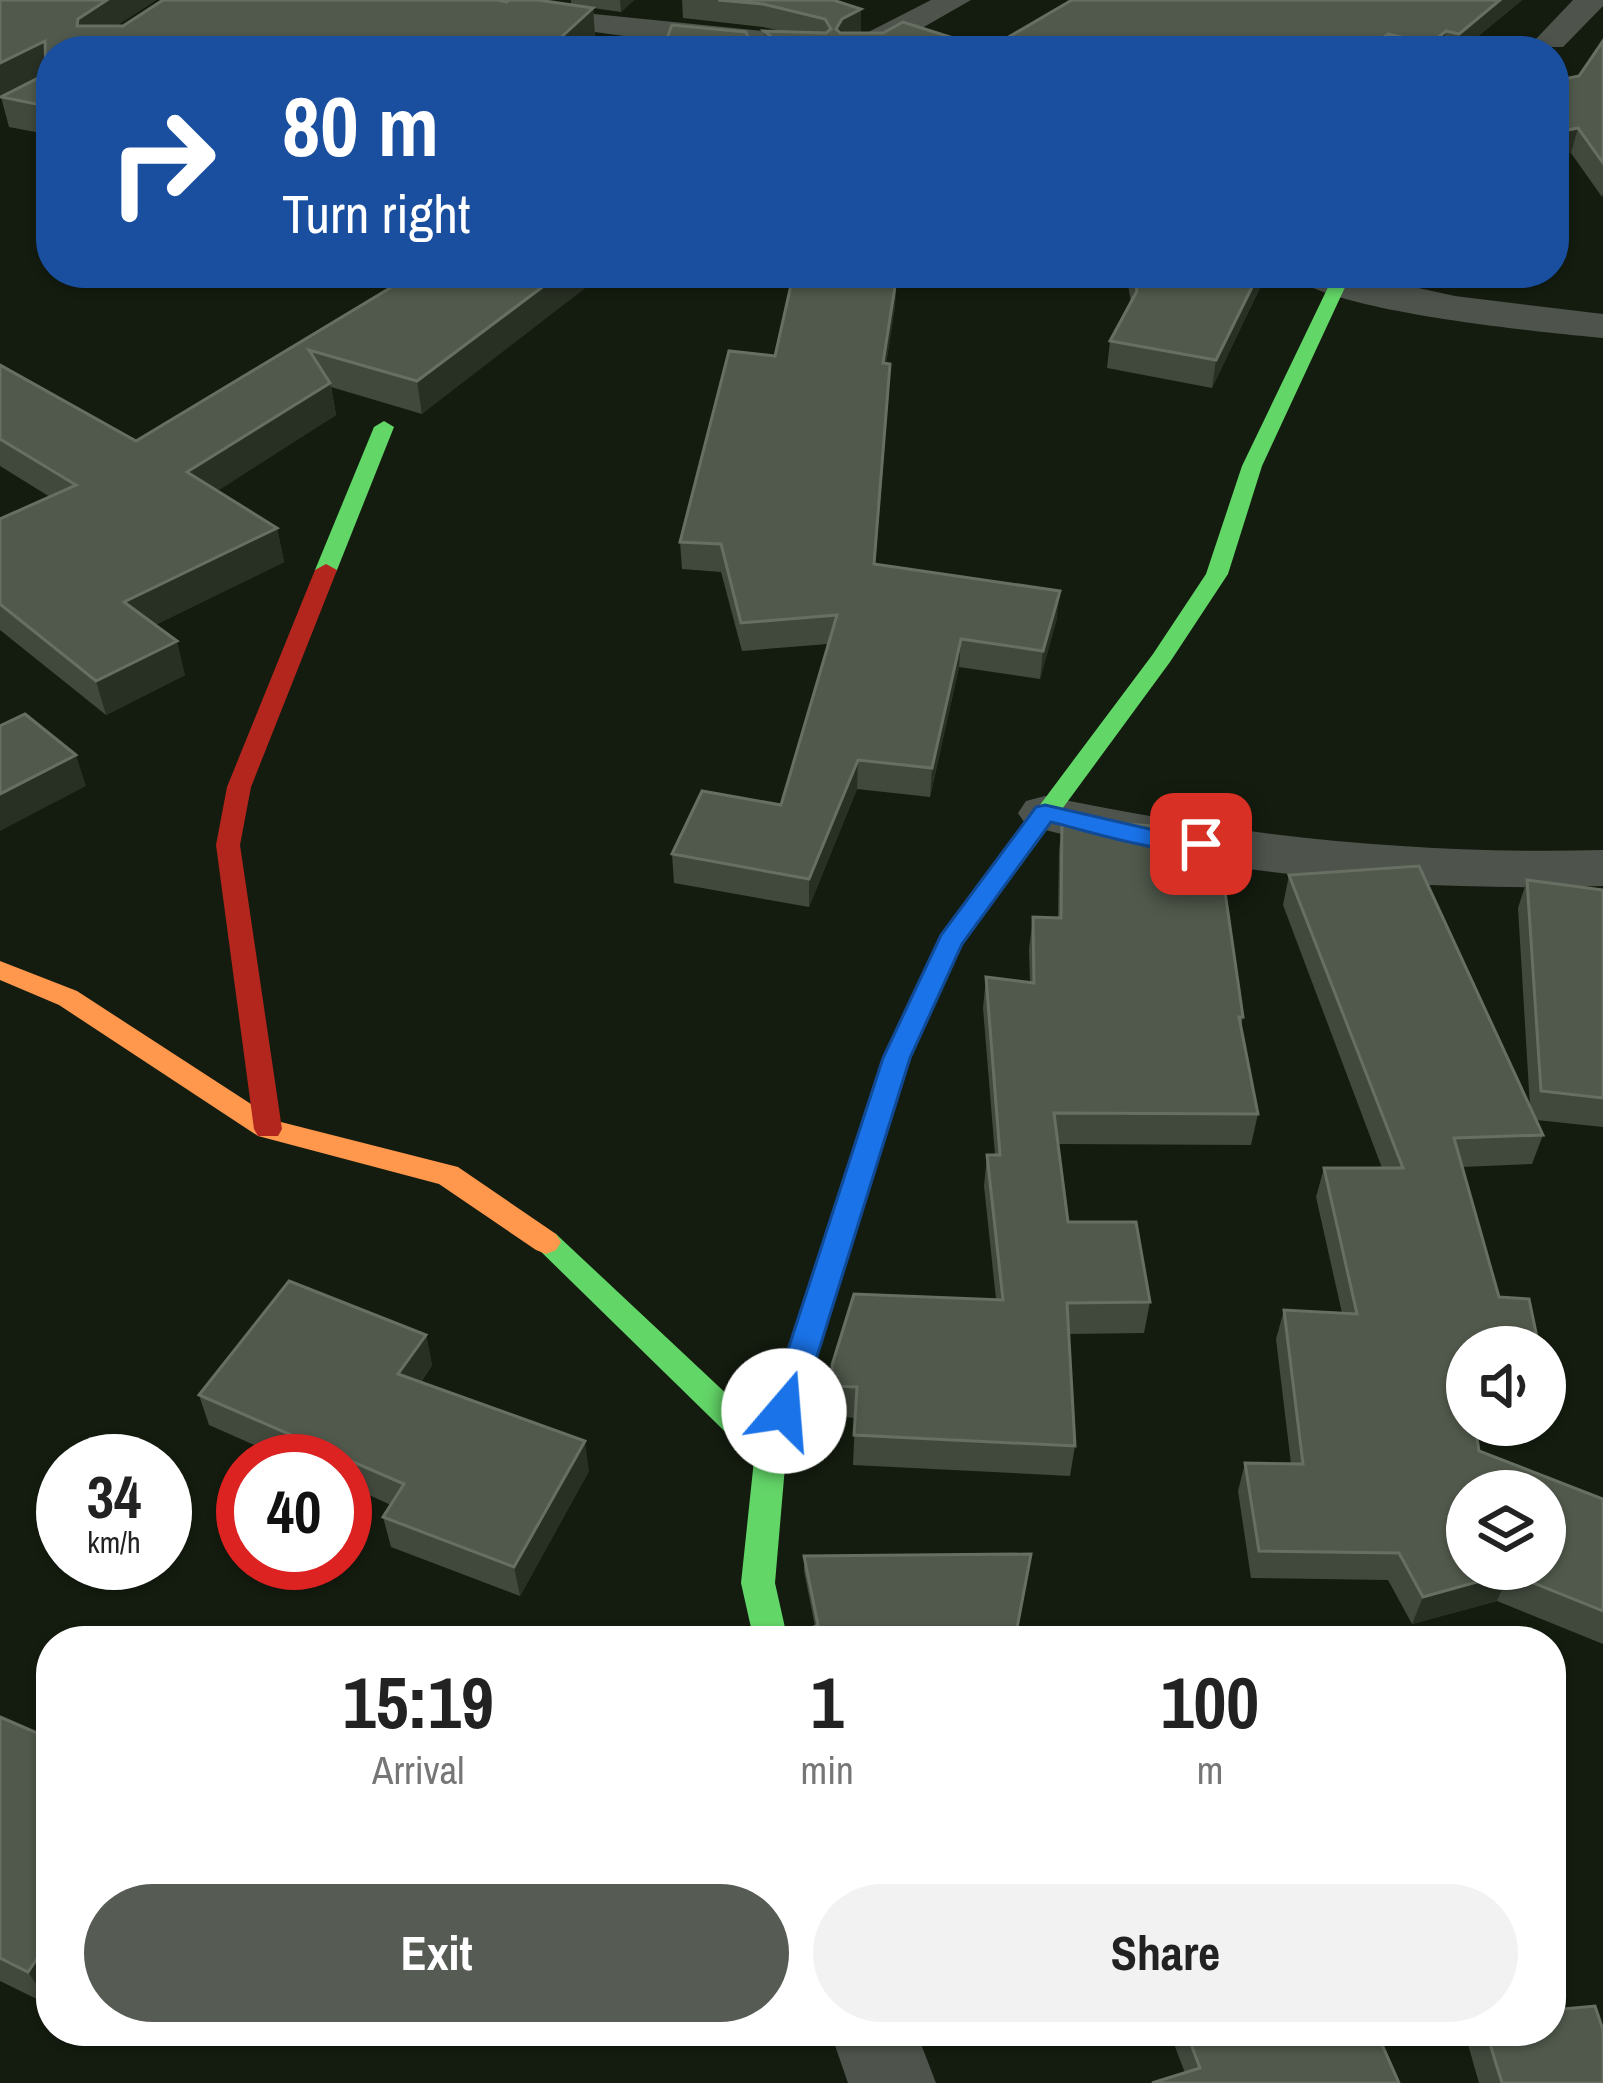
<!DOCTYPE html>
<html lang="en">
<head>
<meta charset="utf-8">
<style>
  :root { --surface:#fff; --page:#f2f2f2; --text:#222; --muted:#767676; --accent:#565b54 }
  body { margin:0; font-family:"Archivo Narrow",sans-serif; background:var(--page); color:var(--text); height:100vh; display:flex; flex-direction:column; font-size:45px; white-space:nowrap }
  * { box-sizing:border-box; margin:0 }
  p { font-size:39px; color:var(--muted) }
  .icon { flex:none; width:66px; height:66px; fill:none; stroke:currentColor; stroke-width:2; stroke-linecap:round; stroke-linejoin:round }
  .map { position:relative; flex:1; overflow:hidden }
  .details { position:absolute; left:36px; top:1626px; width:1530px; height:420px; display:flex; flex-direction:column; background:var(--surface); border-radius:48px; box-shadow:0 3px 9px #0004 }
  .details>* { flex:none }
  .banner { position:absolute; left:36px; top:36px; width:1533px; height:252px; border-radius:48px; box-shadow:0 3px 9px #0004; background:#1a4fa0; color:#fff; overflow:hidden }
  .fabs { position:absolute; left:1446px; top:1326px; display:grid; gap:24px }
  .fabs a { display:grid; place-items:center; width:120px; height:120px; border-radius:50%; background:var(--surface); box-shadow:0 3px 9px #0004; font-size:60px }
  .speed { position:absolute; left:36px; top:1434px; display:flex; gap:24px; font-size:60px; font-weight:700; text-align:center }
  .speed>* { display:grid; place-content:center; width:156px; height:156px; border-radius:50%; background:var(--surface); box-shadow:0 3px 9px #0004; line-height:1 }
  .speed small { font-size:30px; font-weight:400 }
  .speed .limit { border:18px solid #d22; background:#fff; color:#111 }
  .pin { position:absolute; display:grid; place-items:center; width:102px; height:102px; color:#fff; margin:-51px; border-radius:24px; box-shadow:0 6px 18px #0006 }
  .me { position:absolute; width:132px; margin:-66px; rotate:18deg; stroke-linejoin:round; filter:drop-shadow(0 0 9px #0008) }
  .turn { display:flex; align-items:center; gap:42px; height:252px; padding:0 48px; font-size:54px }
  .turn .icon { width:156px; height:156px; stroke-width:2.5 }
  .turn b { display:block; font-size:84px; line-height:102px }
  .eta { display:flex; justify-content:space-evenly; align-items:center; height:204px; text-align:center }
  .eta b { font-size:72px; font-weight:800; line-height:84px }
  .button { display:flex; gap:24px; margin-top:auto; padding:24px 48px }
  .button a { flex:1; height:138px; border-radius:72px; background:var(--accent); color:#fff; font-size:48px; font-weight:800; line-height:138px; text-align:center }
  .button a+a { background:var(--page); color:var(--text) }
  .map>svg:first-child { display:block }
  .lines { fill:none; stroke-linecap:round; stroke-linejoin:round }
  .street { fill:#4e534c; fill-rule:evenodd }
  .fast { fill:#63d668; fill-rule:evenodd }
  .slow { fill:#ff974d; fill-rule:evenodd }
  .jam { fill:#b3261e; fill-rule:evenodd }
  .wall { fill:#41483c }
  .shaded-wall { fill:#282f23 }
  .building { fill:#51594c; stroke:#676f62; stroke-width:3; fill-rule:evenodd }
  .route { fill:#1a73e8; stroke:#114b97; stroke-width:3 }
</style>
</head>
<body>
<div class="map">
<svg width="1603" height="2083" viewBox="0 0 1603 2083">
  <rect width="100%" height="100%" fill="#141c0f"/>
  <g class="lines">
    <g class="street">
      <path d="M 444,0 L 514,0 L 594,14 L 763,31 L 821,44 L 826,51 C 702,51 581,31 460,10 Z"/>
      <path d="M 931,0 L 971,0 L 882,51 L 840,51 L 845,44 Z"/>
      <path d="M 1573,0 L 1603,0 L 1603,6 L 1563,47 L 1539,47 L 1535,40 Z"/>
      <path d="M 1291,273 L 1350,273 L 1455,296 L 1603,314 L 1603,338 C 1550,333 1318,311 1291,273 Z"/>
      <path d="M 1045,796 C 1230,835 1414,855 1603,850 L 1603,886 C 1410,892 1213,875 1026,825 L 1018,813 L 1026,801 Z"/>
      <path d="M 830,2031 L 916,2031 L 936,2083 L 848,2083 Z"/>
    </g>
    <g class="fast">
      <path d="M 1332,279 L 1347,283 L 1262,466 L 1228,574 L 1170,662 L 963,944 L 911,1058 L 786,1455 L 775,1583 L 788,1641 L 754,1641 L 741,1583 L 754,1460 L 531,1242 L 536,1234 L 546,1230 L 556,1234 L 763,1428 L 883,1058 L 938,941 L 1153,654 L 1206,574 L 1242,466 Z"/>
      <path d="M 384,421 L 394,427 L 337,570 L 334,575 L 318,575 L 315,570 L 374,427 Z"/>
    </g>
    <path class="slow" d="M 0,961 L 77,991 L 277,1121 L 458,1167 L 556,1234 L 561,1242 L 556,1250 L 546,1254 L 536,1250 L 439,1184 L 258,1136 L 59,1005 L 0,980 Z"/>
    <path class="jam" d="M 326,564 L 337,570 L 251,787 L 240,845 L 282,1129 L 278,1136 L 258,1136 L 254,1129 L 216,845 L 227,787 L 315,570 Z"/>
  </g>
  <g class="wall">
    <path d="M 0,0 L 156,0 L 116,26 L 123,26 L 163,0 L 497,0 L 507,2 L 509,0 L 538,0 L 571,5 L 571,0 L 634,0 L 621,12 L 593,8 L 595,37 L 580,51 L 51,51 L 51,135 L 9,127 L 1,97 L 46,73 L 0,96 Z"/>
    <path d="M 682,0 L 833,0 L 861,31 L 857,33 L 988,49 L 1522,0 L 1460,51 L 764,51 L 764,31 L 786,32 L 763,27 L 683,18 Z"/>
    <path d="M 1603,41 L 1603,194 L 1602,197 L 1571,153 L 1554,156 L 1554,81 L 1579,76 Z"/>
    <path d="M 415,273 L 422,414 L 331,387 L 336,415 L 217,491 L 277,528 L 284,562 L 155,625 L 185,675 L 106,715 L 0,630 L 0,519 L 50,497 L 0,466 L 0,365 L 136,441 Z"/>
    <path d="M 1126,273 L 1267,273 L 1212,388 L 1107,368 L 1110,341 L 1131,302 Z"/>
    <path d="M 1419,273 L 1522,273 L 1518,286 Z"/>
    <path d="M 896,280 L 895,306 L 886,364 L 889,391 L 875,564 L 1057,618 L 1040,679 L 959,667 L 930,797 L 857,789 L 809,907 L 674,883 L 672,854 L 781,805 L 828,644 L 742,651 L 721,572 L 682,569 L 680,542 L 775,356 Z"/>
    <path d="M 1062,820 L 1243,1017 L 1241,1028 L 1258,1114 L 1251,1145 L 1058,1144 L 1068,1222 L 1150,1302 L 1144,1333 L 1069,1334 L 1075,1446 L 1070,1476 L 853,1465 L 855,1418 L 831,1416 L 832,1365 L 996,1299 L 984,1186 L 987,1155 L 995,1155 L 983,1008 L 986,977 L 1030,982 L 1029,949 L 1033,917 L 1058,918 L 1059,852 Z"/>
    <path d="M 1289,875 L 1530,1107 L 1518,908 L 1527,880 L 1603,890 L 1603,1127 L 1536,1120 L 1543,1135 L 1532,1164 L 1462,1167 L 1467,1347 L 1467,1425 L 1479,1451 L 1603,1499 L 1603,1644 L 1497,1601 L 1412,1624 L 1388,1580 L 1251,1578 L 1238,1491 L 1245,1463 L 1291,1464 L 1276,1339 L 1284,1310 L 1342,1313 L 1316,1197 L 1324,1168 L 1382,1168 L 1283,905 Z"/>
    <path d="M 426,1335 L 432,1365 L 421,1382 L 589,1471 L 520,1596 L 391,1547 L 383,1517 L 391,1505 L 345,1484 L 345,1461 L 291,1461 L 209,1425 L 199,1395 Z"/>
    <path d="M 804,1556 L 1017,1630 L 815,1626 L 804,1571 Z"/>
    <path d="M 0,1717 L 51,1739 L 51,2006 L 0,1981 Z"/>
    <path d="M 1169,2031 L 1376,2031 L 1185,2073 Z"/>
    <path d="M 1473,2031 L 1551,2031 L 1603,2083 L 1479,2083 L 1467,2041 Z"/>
  </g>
  <g class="shaded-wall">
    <path d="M 107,0 L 156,0 L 85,47 L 77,26 L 78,19 Z"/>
    <path d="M 620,0 L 634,0 L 621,12 Z"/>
    <path d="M 1500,0 L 1522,0 L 1460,51 L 1455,51 L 1459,34 Z"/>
    <path d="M 593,8 L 595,37 L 580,51 L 546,51 Z"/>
    <path d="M 861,9 L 861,31 L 841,41 L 836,29 L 842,19 Z"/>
    <path d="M 1446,31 L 1442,51 L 1428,51 L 1430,44 Z"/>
    <path d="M 1388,34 L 1385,51 L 1367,51 Z"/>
    <path d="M 45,41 L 51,70 L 0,96 L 0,63 Z"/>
    <path d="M 1578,128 L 1571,153 L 1554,156 L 1554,133 Z"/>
    <path d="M 561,273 L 605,273 L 422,414 L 417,381 Z"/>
    <path d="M 1259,273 L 1267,273 L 1212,388 L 1216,360 Z"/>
    <path d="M 896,280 L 895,306 L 882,390 L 883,363 Z"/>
    <path d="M 890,364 L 889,391 L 873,591 L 874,564 Z"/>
    <path d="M 330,383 L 336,415 L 194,506 L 187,472 Z"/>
    <path d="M 277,528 L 284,562 L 133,636 L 124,602 Z"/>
    <path d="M 1060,591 L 1057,618 L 1040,679 L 1043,651 Z"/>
    <path d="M 961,639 L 959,667 L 930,797 L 932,768 Z"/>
    <path d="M 177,641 L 185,675 L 106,715 L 96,681 Z"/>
    <path d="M 76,755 L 86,786 L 0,831 L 0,794 Z"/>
    <path d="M 858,760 L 857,789 L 809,907 L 809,879 Z"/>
    <path d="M 426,1335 L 432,1365 L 405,1404 L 398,1374 Z"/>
    <path d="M 585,1441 L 589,1471 L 520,1596 L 514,1567 Z"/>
    <path d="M 1509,1573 L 1497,1601 L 1412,1624 L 1423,1597 Z"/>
    <path d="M 50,1938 L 51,1939 L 51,2006 L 28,1972 Z"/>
  </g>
  <g class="building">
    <path d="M 0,0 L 107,0 L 78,19 L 77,26 L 123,26 L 163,0 L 497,0 L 507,2 L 509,0 L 538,0 L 593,8 L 546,51 L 51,51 L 51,107 L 1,97 L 46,74 L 45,41 L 0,63 Z"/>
    <path d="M 718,0 L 833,0 L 861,9 L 842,19 L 836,29 L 840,33 L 883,33 L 903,22 L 988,49 L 1072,0 L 1500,0 L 1459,34 L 1446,31 L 1430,44 L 1388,34 L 1367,51 L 789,51 L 764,31 L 826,33 L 831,29 L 825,19 L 763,4 Z"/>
    <path d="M 672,25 L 746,32 L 753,51 L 662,51 Z"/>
    <path d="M 1603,41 L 1603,163 L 1578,128 L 1554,133 L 1554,112 L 1560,103 L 1554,95 L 1554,81 L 1579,76 Z"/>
    <path d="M 415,273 L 561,273 L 417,381 L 309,350 L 330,383 L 187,472 L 277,528 L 124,602 L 177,641 L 96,681 L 0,604 L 0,519 L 76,485 L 0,439 L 0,365 L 136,441 Z"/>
    <path d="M 1134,273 L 1259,273 L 1216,360 L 1110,341 L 1137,291 Z"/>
    <path d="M 793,276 L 896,280 L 883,363 L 890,364 L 874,564 L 1060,591 L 1043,651 L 961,639 L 932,768 L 858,760 L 809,879 L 672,854 L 702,791 L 781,805 L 837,615 L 741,623 L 721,544 L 680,542 L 729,351 L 775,356 Z"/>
    <path d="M 25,714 L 76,755 L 0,794 L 0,726 Z"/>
    <path d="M 1062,820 L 1155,826 L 1217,836 L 1243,1017 L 1239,1017 L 1258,1114 L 1054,1113 L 1068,1222 L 1136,1222 L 1150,1302 L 1067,1303 L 1075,1446 L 854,1435 L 857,1387 L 832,1386 L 832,1365 L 854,1294 L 1003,1300 L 987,1155 L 1000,1155 L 986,977 L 1034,983 L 1033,917 L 1061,918 Z"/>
    <path d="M 1419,866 L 1543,1135 L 1454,1138 L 1499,1297 L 1529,1299 L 1539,1347 L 1467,1347 L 1467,1349 L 1462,1349 L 1467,1379 L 1467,1425 L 1475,1425 L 1479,1451 L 1603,1499 L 1603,1611 L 1509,1573 L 1423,1597 L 1399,1553 L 1259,1551 L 1245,1463 L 1303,1464 L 1284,1310 L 1357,1314 L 1324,1168 L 1403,1168 L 1289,875 ZM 1467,1491 L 1545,1491 L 1545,1569 L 1467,1569 Z"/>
    <path d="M 1527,880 L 1603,890 L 1603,1098 L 1541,1091 Z"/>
    <path d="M 289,1281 L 426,1335 L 398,1374 L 585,1441 L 514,1567 L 383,1517 L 404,1484 L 199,1395 Z"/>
    <path d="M 1031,1554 L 1017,1628 L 1019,1641 L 805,1641 L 805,1631 L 818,1625 L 804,1556 Z"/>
    <path d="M 0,1717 L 51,1739 L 51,1938 L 28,1972 L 0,1958 Z"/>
    <path d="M 1595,2006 L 1603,2030 L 1603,2083 L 1502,2083 L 1486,2031 L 1551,2031 L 1551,2010 Z"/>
    <path d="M 1186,2031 L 1376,2031 L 1399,2083 L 1152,2083 L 1200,2068 Z"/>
  </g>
  <path class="route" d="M 1045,805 L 1158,831 L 1201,835 L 1213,844 C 1191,865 1082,829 1051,822 L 962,944 L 910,1058 L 800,1411 L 795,1420 L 784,1424 L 773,1420 L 768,1411 L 883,1058 L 941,935 L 1036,807 Z"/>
</svg>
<div class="fabs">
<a><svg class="icon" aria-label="sound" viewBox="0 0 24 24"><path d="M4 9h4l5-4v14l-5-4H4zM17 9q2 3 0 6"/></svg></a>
<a><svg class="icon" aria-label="layers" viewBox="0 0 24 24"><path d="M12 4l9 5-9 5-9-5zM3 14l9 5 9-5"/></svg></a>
</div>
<div class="speed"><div>34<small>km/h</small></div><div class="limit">40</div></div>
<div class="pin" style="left:1201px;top:844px;background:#d93025"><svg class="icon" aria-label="arrive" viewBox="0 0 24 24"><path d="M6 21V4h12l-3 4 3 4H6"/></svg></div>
<svg class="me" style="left:784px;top:1411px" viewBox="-20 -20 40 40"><circle r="19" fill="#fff"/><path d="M0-13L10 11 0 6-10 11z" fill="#1a73e8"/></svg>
<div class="banner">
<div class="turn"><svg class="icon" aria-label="right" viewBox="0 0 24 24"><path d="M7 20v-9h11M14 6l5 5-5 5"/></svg><div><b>80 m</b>Turn right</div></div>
</div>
<section class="details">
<div class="eta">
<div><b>15:19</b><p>Arrival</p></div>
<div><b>1</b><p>min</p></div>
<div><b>100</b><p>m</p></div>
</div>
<div class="button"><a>Exit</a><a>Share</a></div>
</section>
</div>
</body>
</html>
